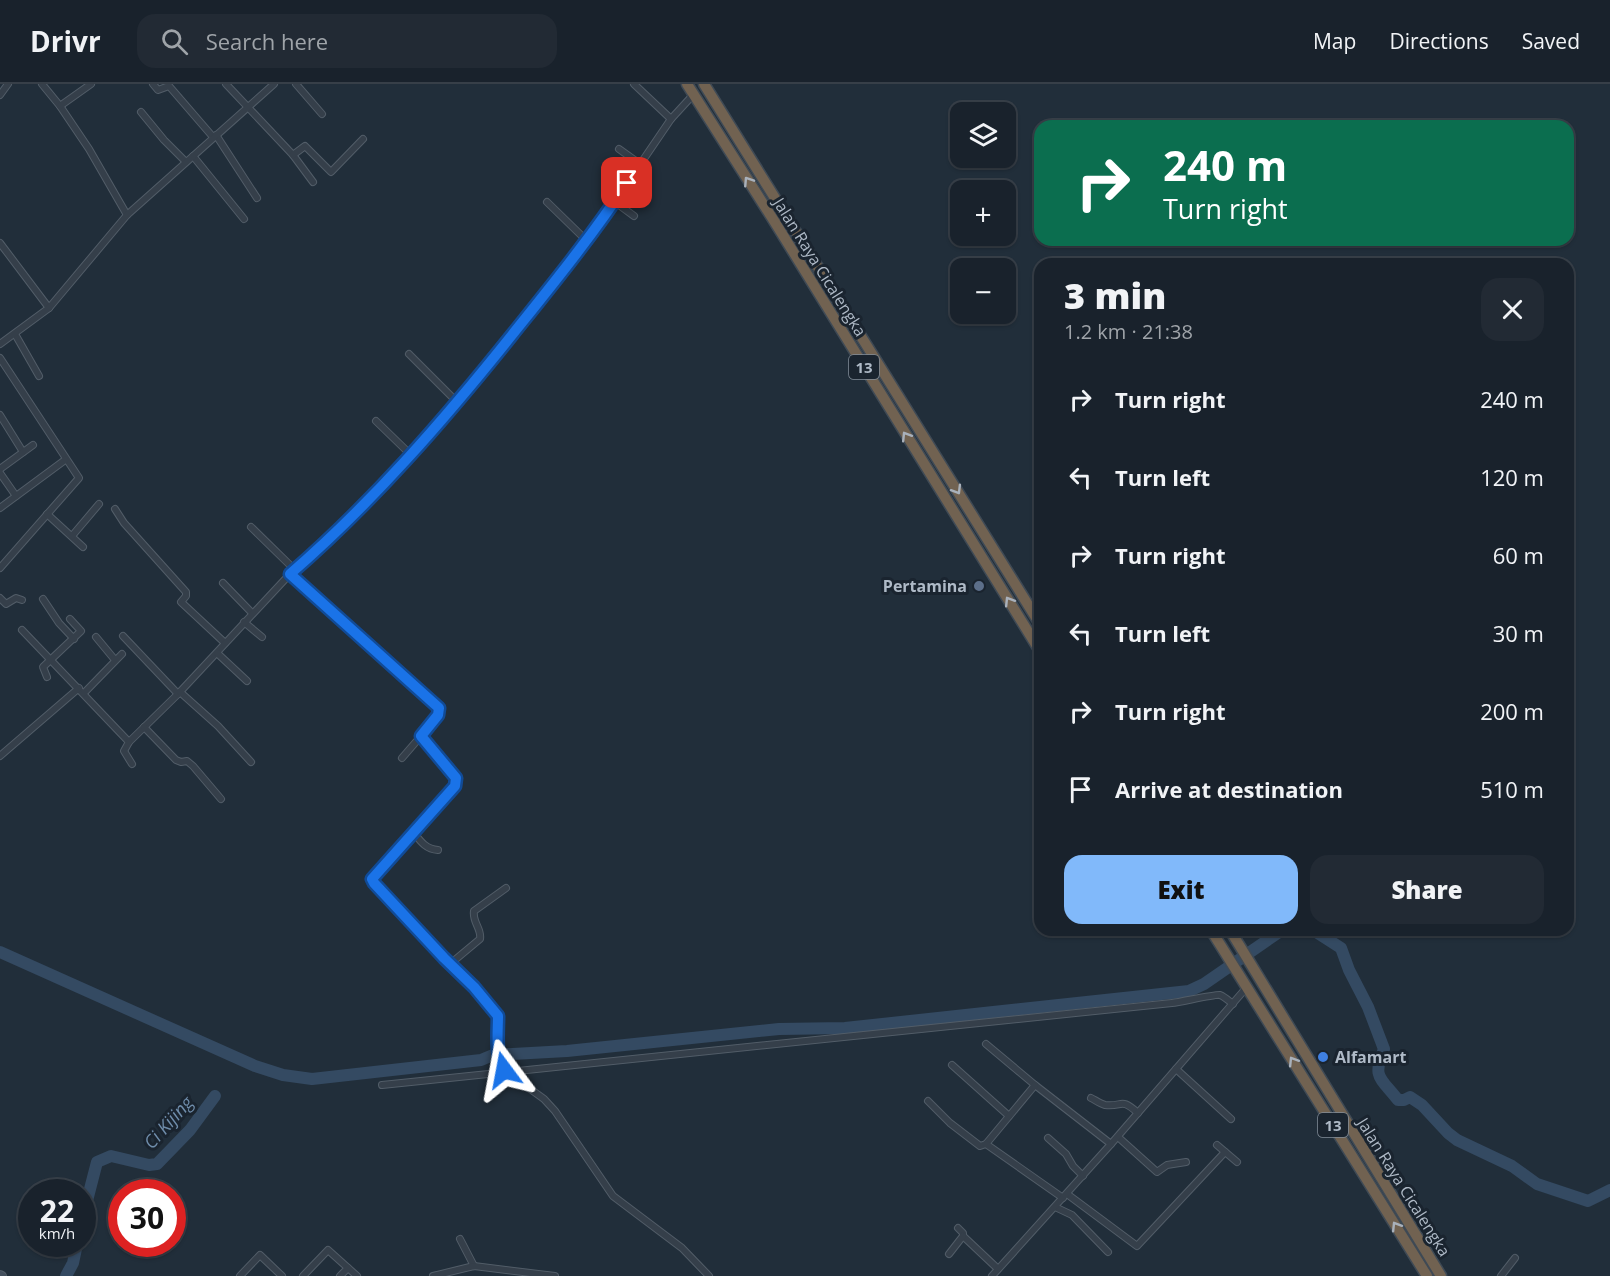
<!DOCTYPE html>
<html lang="en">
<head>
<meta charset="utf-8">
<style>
  :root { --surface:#19222c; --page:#222a34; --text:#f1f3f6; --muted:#9fa4a9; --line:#373f48; --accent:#81b9fa }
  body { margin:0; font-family:"Open Sans",sans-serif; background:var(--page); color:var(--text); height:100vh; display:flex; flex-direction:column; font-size:22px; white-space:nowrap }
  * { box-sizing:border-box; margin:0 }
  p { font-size:20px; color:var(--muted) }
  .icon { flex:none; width:33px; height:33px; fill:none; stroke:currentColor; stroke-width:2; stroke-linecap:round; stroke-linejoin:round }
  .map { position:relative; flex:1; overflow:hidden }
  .side { position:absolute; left:1034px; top:174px; width:540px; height:678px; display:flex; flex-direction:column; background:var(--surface); border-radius:18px; box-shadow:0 2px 4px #0004,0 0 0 2px var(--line) }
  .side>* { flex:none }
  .guide { position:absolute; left:1034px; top:36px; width:540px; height:126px; border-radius:18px; box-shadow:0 2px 4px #0004,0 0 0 2px var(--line); background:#0b6e4f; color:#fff; overflow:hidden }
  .fabs { position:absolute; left:950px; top:18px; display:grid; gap:12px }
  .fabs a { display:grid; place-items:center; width:66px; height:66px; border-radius:12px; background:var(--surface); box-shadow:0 2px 4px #0004,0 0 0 2px var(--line); font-size:30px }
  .speed { position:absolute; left:18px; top:1095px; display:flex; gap:12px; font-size:30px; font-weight:700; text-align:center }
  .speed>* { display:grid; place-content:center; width:78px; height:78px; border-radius:50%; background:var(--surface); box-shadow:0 2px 4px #0004,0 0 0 2px var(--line); line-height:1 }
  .speed small { font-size:15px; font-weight:400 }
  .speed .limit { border:9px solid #d22; background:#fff; color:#111 }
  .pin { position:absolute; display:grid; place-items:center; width:51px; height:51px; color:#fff; margin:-26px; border-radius:12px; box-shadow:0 3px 9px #0006 }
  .me { position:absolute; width:66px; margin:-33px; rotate:347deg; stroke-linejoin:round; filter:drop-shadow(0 0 4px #0008) }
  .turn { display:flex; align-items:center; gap:21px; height:126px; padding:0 30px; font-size:27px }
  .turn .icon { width:78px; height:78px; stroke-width:2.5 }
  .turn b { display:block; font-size:42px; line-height:51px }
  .round { display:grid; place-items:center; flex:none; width:63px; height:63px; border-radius:18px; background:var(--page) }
  .overview { display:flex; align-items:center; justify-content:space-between; height:102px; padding:0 30px }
  h1 { font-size:36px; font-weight:800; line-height:45px }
  .cta { display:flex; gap:12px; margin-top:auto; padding:12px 30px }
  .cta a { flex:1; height:69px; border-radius:18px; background:var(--accent); color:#111; font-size:24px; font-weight:800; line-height:69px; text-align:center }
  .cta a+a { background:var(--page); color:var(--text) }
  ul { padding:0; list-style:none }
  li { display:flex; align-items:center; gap:18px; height:78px; padding:0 30px }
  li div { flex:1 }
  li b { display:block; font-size:22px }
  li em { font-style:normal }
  header { display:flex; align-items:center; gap:36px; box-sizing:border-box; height:84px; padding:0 30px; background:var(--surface); border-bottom:2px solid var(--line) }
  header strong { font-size:28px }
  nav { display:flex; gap:33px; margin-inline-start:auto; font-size:21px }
  .search { width:420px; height:54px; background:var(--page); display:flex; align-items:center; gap:15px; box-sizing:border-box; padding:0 21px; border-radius:18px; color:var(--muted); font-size:22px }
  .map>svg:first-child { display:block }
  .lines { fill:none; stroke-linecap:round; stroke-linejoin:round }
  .river { stroke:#344a62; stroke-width:12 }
  .street-casing { stroke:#525d68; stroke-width:8 }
  .secondary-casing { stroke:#525d68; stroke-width:10 }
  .highway-casing { stroke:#3f4a55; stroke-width:13 }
  .street { stroke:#353f4a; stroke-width:6 }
  .secondary { stroke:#434f5d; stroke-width:8 }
  .highway { stroke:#716251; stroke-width:10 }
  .oneway { stroke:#a9b1bb }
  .route-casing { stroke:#114b97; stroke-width:15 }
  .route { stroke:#1a73e8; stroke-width:10 }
  .service-dot { fill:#5c6f8a; stroke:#1a242f; stroke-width:2 }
  .shop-dot { fill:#3f7fe0; stroke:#1a242f; stroke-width:2 }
  .labels { text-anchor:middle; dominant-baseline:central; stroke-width:6; stroke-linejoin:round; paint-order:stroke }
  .shield { fill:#1a242f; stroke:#828d99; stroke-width:1.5 }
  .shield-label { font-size:15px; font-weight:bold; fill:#afbac7 }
  .street-label { font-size:16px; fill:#afbac7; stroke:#1a242f }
  .poi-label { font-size:16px; font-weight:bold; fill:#afbac7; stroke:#1a242f; text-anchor:end }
  .water-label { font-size:18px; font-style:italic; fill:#6f8dab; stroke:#1a242f }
</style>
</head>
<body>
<header>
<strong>Drivr</strong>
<div class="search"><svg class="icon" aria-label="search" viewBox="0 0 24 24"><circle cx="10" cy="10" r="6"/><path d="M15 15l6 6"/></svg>Search here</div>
<nav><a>Map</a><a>Directions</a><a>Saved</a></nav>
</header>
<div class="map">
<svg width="1610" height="1192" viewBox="0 0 1610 1192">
  <rect width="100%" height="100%" fill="#212e3a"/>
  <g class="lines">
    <g class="river">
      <path d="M 1313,846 L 1341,864 L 1349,886 L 1368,923 L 1384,965 C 1372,994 1380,993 1398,1016 L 1404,1016 L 1410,1013 L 1422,1021 L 1448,1049 L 1457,1056 L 1512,1082 L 1537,1100 L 1588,1117 L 1610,1106"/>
      <path d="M 0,868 L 255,982 L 283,991 L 312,995 L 481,976 L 493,971 L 567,967 L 779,945 L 845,944 L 1189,907 L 1204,900 L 1282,846"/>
      <path d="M 82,1136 L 97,1078 L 111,1072 L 149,1081 L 157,1080 L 190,1046 L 215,1012"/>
      <path d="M 66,1192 L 73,1179 L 77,1160"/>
    </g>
    <defs>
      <g id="street">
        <path d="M 42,0 L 60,22 L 89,65 L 127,131"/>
        <path d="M 153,0 L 158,6 L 169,2 L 213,53"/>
        <path d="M 226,0 L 293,71 L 313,98"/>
        <path d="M 296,0 L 322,30"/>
        <path d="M 634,0 L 671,35"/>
        <path d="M 0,11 L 8,0"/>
        <path d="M 60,22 L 91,0"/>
        <path d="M 141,28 L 164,56 L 186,78"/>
        <path d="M 216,51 L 257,114"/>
        <path d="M 619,65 L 640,80"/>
        <path d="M 293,71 L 305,62 L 331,88 L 363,55"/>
        <path d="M 193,72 L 244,135"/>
        <path d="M 547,118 L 587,157"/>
        <path d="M 615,118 L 634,132"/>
        <path d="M 0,159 L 49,224"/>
        <path d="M 15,250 L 39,292"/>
        <path d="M 0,260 L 49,224 L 127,131 L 274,0"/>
        <path d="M 409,270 L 458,319"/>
        <path d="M 0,274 L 79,394 L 0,484"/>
        <path d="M 0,331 L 23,368"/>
        <path d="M 376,337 L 410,370"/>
        <path d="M 0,385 L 33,361"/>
        <path d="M 0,389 L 16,412"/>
        <path d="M 0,424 L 65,376"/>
        <path d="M 115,425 L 124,439 L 186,508 L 186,512 L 181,518 L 225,559"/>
        <path d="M 47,430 L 83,463"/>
        <path d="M 251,443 L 295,486"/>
        <path d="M 72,452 L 99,420"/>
        <path d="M 290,490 L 439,624 L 438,631 L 421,652 L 456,694 L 455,702 L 373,792 L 374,799 C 415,844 459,886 498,932 C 498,948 496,972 504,986 L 544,1015 L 555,1027 L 613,1112 L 682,1164 L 709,1192"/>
        <path d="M 223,499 L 252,529"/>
        <path d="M 0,514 L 6,520 L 16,514 L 22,516"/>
        <path d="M 43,515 L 59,539 L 74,555"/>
        <path d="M 244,538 L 262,553"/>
        <path d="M 22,546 L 129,658 L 178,610 L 290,490 L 373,410 L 458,319 L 592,151 L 671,35 L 693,11"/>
        <path d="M 123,552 L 178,610"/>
        <path d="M 96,553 L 115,576"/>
        <path d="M 217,569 L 247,597"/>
        <path d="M 47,593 L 43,583 L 81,547 L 70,535"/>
        <path d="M 180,608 L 218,642 L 251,678"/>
        <path d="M 84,609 L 122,570"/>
        <path d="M 144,643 L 176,676 L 181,678 L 187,677 L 193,682 L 221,715"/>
        <path d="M 129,658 L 124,667 L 132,680"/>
        <path d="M 0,672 L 79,604"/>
        <path d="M 402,674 L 421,652"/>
        <path d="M 414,749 C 421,758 426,765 438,766"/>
        <path d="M 450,880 L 480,855 C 482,845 472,838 474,827 L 506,804"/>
        <path d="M 986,960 L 1035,1001 L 1111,1060"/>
        <path d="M 952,981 L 1009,1032"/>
        <path d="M 1176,985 L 1231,1035"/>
        <path d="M 382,1001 L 1172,919 C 1181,918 1216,910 1220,911 C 1225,913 1229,917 1233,920"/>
        <path d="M 1091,1014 C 1095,1016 1101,1020 1105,1021 C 1124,1023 1120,1013 1138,1029"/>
        <path d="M 928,1017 L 950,1039 L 980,1062 L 986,1060 L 1035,1001"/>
        <path d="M 1118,1053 L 1157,1088 L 1167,1081 L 1186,1078"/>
        <path d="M 1048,1054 L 1066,1070 L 1073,1082 L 1083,1092"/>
        <path d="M 986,1060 L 1063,1114"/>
        <path d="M 1217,1061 L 1237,1078"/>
        <path d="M 1067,1110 L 1137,1162 L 1225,1068"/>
        <path d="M 1055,1123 L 1072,1131 L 1108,1168"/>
        <path d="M 958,1144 L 963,1149 L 963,1152 L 998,1185"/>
        <path d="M 460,1155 L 474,1182"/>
        <path d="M 949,1170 L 963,1152"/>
        <path d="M 240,1192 L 260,1171 L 282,1192"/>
        <path d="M 303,1192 L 328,1166 L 357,1192"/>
        <path d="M 340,1192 L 348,1184"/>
        <path d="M 433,1192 L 474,1182 L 555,1192"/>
        <path d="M 992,1192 L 1111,1060 L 1247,903"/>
        <path d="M 1501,1192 L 1515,1174"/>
      </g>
      <path id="secondary" d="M 0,1191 L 2,1192"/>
      <g id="highway">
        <path d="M 687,0 L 776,140 L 1040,567"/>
        <path d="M 704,0 L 1040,540"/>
        <path d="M 1211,846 L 1427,1192"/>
        <path d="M 1230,846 L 1441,1192"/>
      </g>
    </defs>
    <use href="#street" class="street-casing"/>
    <use href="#secondary" class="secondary-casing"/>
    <use href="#highway" class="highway-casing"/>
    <use href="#street" class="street"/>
    <use href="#secondary" class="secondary"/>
    <use href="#highway" class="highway"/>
  </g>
  <defs><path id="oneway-chevron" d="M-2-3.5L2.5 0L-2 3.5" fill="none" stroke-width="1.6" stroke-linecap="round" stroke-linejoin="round" transform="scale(1.5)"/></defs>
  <g class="oneway">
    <use href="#oneway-chevron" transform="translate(748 97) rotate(-123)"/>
    <use href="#oneway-chevron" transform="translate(906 352) rotate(-122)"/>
    <use href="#oneway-chevron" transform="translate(957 406) rotate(59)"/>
    <use href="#oneway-chevron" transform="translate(1009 517) rotate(-122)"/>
    <use href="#oneway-chevron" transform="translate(1293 977) rotate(-122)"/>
    <use href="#oneway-chevron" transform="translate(1396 1142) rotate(-122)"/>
  </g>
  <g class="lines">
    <defs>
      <path id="route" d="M 504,986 C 495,972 498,948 498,932 L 474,903 L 444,874 L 374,799 L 372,795 L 455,702 L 456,694 L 421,652 L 438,631 L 439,624 L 290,490 C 372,419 444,336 512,251 C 552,201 592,152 627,99"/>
    </defs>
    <use href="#route" class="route-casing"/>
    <use href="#route" class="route"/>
  </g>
  <circle class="service-dot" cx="979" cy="502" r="6"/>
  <circle class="shop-dot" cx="1323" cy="973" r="6"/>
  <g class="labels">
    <g class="shield">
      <rect x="849" y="271" width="30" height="24" rx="4.5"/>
      <rect x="1318" y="1029" width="30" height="24" rx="4.5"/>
    </g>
    <g class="shield-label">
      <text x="864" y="283">13</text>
      <text x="1333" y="1041">13</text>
    </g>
    <g class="street-label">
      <text transform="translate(820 183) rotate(58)">Jalan Raya Cicalengka</text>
      <text transform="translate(1404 1103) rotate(58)">Jalan Raya Cicalengka</text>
    </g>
    <g class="poi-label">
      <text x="967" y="502">Pertamina</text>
      <text x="1335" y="973" text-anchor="start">Alfamart</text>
    </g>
    <g class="water-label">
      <text transform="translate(168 1038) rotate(-48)">Ci Kijing</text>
    </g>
  </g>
</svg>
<div class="fabs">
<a><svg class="icon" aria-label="layers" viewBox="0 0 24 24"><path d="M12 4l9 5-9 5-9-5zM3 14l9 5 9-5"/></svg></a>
<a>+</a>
<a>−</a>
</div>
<div class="speed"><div>22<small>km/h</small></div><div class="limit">30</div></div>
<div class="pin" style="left:627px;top:99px;background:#d93025"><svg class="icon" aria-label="arrive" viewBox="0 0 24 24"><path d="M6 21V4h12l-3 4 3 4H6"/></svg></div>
<svg class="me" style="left:504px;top:986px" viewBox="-20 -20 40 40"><path d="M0-17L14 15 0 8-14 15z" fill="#1a73e8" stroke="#fff" stroke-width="4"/></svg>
<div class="guide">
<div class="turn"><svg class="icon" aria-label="right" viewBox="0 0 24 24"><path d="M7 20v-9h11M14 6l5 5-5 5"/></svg><div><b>240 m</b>Turn right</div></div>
</div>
<section class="side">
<div class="overview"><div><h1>3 min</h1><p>1.2 km · 21:38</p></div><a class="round"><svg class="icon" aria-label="close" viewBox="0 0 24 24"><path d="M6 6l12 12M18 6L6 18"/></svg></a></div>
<ul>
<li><svg class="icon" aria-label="right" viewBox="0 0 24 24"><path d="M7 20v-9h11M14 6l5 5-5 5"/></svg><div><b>Turn right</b></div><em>240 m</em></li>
<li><svg class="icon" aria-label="left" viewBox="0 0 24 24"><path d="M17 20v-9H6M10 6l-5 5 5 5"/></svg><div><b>Turn left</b></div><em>120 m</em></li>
<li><svg class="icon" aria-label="right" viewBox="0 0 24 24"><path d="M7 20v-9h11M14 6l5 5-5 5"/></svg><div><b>Turn right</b></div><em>60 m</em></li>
<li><svg class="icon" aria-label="left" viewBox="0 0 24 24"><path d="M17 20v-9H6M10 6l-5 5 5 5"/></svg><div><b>Turn left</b></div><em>30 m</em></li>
<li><svg class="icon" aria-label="right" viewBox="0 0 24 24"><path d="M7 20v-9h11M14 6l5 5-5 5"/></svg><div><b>Turn right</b></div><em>200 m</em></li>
<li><svg class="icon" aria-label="arrive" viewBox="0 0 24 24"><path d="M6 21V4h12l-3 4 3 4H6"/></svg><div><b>Arrive at destination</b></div><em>510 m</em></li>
</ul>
<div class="cta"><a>Exit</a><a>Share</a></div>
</section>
</div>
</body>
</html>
